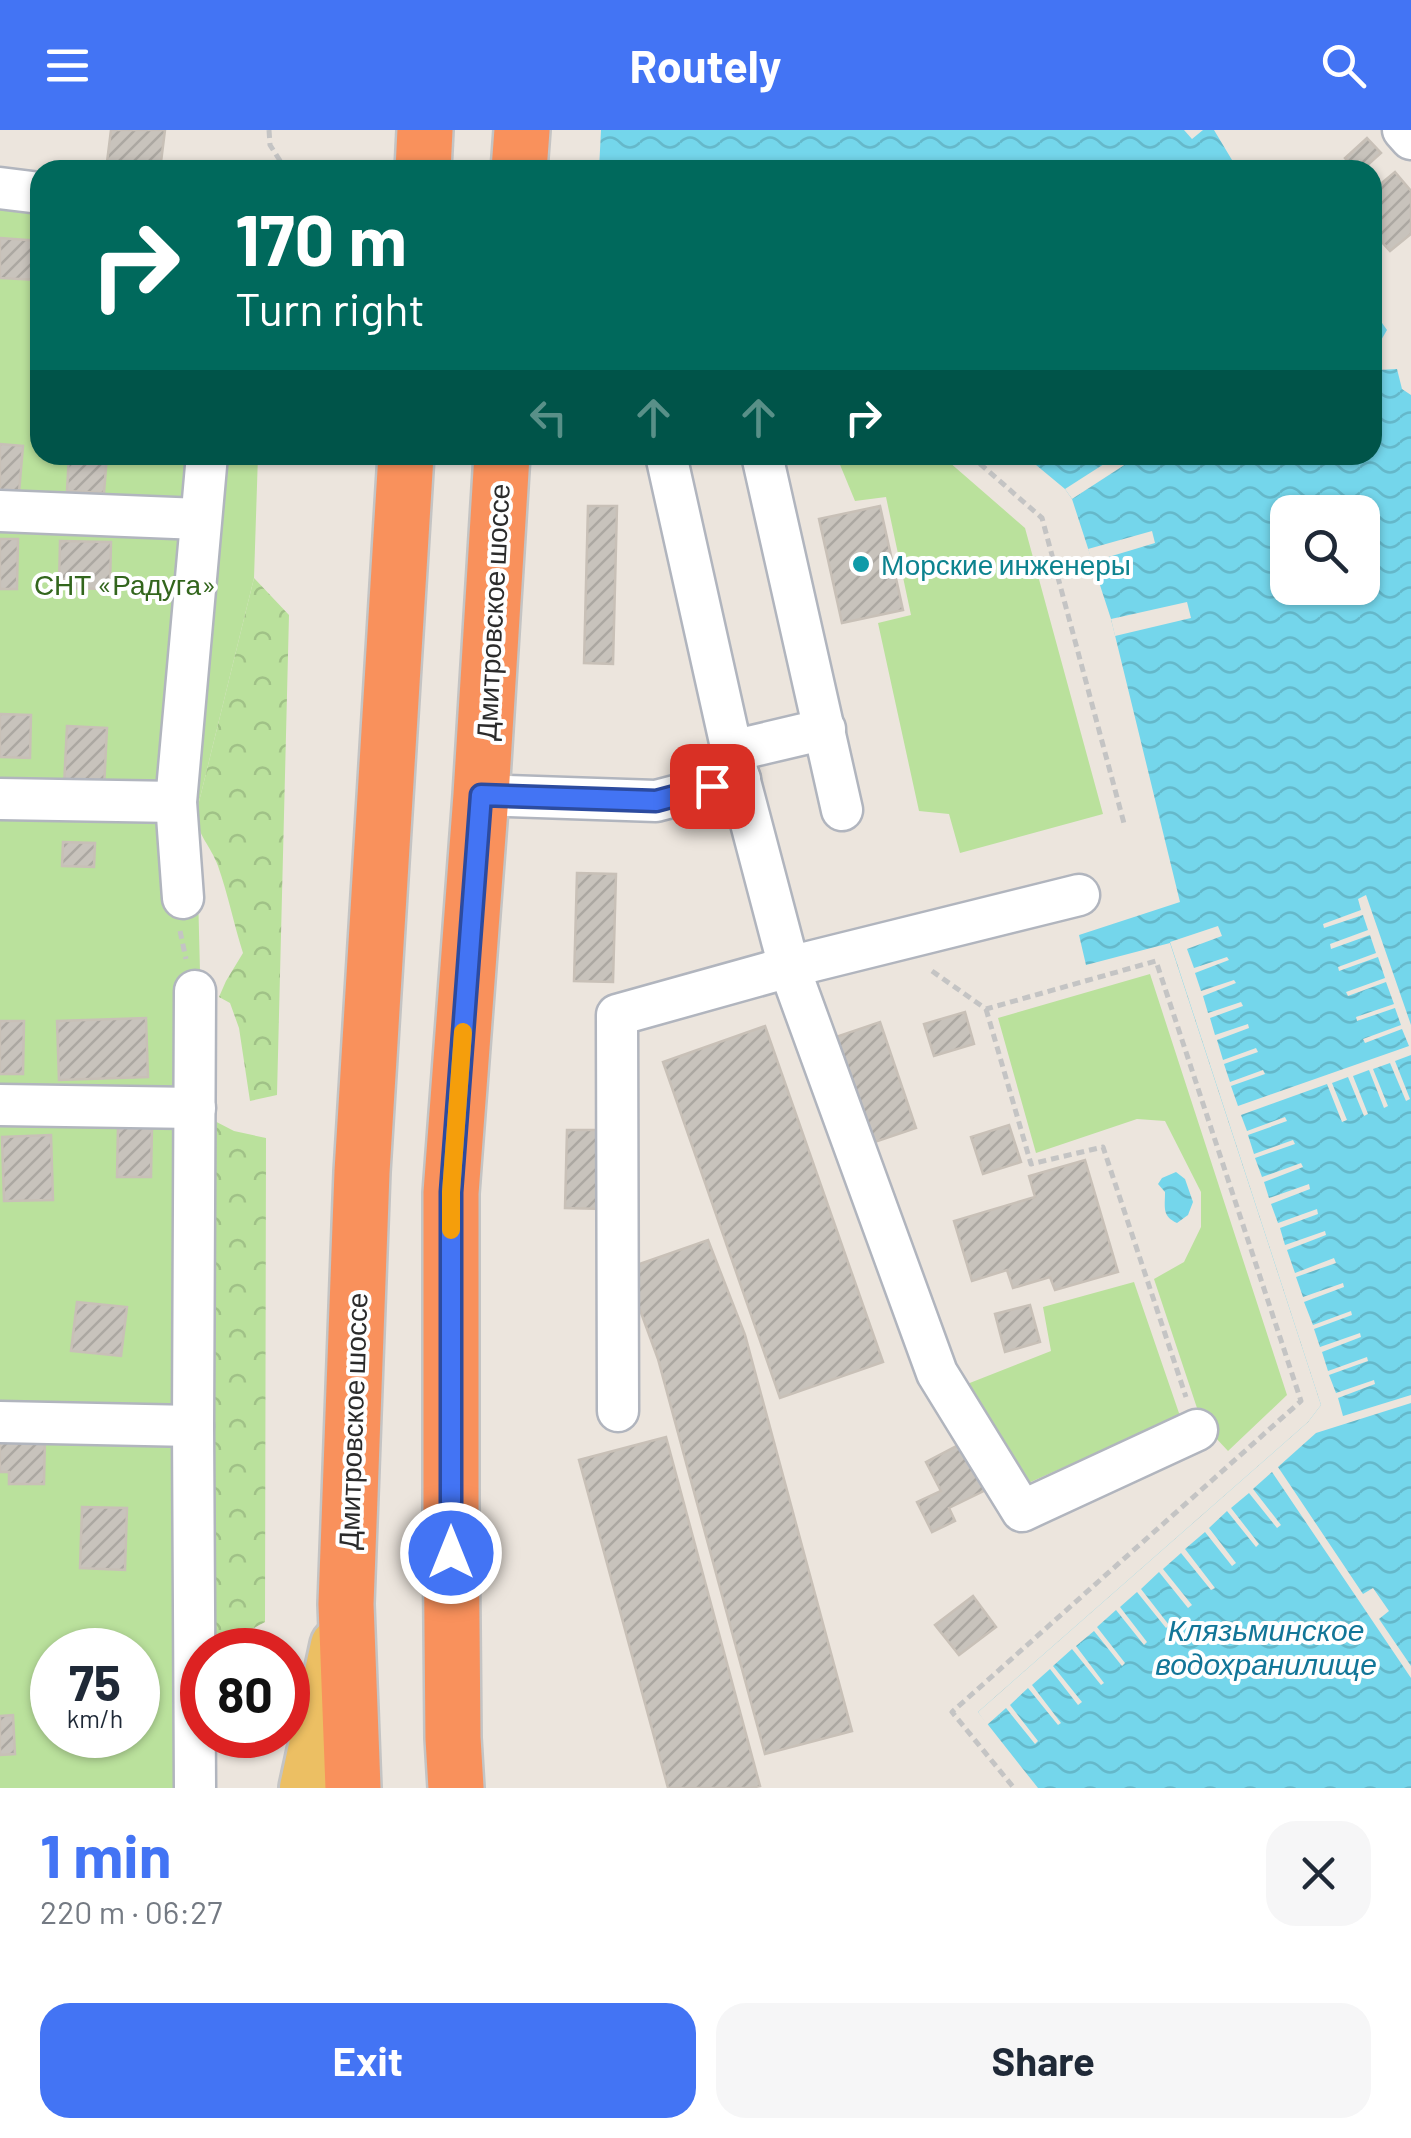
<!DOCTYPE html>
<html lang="en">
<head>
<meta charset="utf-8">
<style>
  :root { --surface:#fff; --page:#f6f6f7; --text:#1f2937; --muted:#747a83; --accent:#4374f4 }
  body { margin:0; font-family:Barlow,sans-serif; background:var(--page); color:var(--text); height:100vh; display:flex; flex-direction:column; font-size:38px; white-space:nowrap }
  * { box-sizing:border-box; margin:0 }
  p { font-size:32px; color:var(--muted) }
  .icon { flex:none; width:55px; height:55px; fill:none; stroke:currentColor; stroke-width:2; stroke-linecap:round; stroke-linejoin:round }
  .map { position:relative; height:1658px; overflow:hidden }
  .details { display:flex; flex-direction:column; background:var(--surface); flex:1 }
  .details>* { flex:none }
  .hud { position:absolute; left:30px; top:30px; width:1352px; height:305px; border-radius:30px; box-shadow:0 2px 8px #0004; background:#00695c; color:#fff; overflow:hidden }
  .buttons { position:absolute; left:1270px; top:365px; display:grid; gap:20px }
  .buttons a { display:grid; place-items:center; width:110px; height:110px; border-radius:20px; background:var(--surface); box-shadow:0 2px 8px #0004; font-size:50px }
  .speed { position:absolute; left:30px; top:1498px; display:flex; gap:20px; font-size:50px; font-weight:700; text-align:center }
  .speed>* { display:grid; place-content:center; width:130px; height:130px; border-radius:50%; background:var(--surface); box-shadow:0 2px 8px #0004; line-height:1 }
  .speed small { font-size:25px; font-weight:400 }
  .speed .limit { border:15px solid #d22; background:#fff; color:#111 }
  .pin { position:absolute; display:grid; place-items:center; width:85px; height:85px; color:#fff; margin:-42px; border-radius:20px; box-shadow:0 5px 15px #0006 }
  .me { position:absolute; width:110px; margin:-55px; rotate:0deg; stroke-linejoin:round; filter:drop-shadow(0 0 8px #0008) }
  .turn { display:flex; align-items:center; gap:35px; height:210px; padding:0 40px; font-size:45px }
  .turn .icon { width:130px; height:130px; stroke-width:2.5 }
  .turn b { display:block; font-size:70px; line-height:85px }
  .lanes { display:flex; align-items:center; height:95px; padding:0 40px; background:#0003; justify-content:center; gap:50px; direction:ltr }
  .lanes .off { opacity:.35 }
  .round { display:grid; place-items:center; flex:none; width:105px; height:105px; border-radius:30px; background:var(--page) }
  .headline { display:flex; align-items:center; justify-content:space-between; height:170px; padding:0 40px }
  h1 { font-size:60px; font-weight:700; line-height:75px; color:var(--accent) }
  .button { display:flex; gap:20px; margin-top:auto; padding:20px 40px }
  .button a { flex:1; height:115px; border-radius:30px; background:var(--accent); color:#fff; font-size:40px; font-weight:700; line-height:115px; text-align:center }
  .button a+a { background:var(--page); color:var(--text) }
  header { display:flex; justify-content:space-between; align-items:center; height:130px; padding:0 40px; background:var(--accent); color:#fff; font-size:45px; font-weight:700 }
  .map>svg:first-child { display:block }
  .green { fill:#bae19c; fill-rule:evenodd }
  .forest { fill:url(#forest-crowns) }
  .water { fill:url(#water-waves); fill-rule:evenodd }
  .pier { fill:#ece5dd }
  .building { fill:url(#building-hatch); stroke:#c8c0b7; stroke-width:2.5 }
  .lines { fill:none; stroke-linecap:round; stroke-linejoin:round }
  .minor-casing { stroke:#b1b5be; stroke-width:45 }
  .major-casing { stroke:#c4c4c4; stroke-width:58 }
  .highway-casing { stroke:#c4c4c4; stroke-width:60 }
  .path { stroke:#c4c4c4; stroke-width:5; stroke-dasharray:8 5; stroke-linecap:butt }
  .minor { stroke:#fff; stroke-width:40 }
  .major { stroke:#ecbf63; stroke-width:52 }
  .highway { stroke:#f9915c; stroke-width:55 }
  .route-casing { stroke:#2c4b9f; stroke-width:25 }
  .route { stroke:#4374f4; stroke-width:18 }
  .slow { stroke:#f59e0b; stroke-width:18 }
  .culture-dot { fill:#0f9aa8; stroke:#fff; stroke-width:4 }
  .labels { text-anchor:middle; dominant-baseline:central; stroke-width:8; stroke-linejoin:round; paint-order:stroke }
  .culture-label { font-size:28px; fill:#0d838f; stroke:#fff; text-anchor:start }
  .park-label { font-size:28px; fill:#33661d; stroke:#fff }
  .street-label { font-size:28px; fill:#2b2b2b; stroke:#fff }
  .water-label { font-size:30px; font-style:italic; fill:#127698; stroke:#fff }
</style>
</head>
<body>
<header><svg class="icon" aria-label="menu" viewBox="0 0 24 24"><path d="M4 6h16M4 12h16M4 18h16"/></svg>Routely<svg class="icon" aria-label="search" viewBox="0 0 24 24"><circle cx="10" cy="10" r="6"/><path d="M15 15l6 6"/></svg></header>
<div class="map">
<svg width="1411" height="1658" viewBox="0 0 1411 1658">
  <defs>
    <pattern id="forest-crowns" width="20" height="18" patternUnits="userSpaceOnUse" patternTransform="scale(2.5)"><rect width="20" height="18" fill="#bae19c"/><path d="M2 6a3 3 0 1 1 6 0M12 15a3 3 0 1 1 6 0" fill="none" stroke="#a0c187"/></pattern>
    <pattern id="water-waves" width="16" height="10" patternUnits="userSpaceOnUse" patternTransform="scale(2.5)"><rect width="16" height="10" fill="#74d6eb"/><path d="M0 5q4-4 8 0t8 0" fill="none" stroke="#65b8ca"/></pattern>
    <pattern id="building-hatch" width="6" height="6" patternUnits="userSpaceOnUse" patternTransform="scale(2.5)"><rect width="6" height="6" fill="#c8c3bc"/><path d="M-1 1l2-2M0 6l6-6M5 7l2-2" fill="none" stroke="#aca8a2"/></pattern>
  </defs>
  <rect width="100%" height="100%" fill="#ece5dd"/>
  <g class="green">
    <path d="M 0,58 L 40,63 L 40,325 L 258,325 L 254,448 L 196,684 L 203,960 L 203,1658 L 0,1658 ZM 52,1520 L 138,1520 L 138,1605 L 52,1605 Z"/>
    <path d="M 836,325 L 941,325 L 1025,398 L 1103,684 L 960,723 L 949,684 L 919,681 L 878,493 L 911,485 L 886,367 L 855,371 Z"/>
    <path d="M 1150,844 L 1287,1265 L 1228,1321 L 1202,1293 L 1154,1149 L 1184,1132 L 1201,1097 L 1201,1062 L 1165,991 L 1137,989 L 1036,1023 L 998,888 Z"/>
    <path d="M 1134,1152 L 1180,1286 L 1017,1358 L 957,1258 L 1051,1221 L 1043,1177 Z"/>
  </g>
  <g class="forest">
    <path d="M 254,448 L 289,485 L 277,965 L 250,971 L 239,898 L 230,873 L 219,867 L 226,851 L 243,823 C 234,795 228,764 218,736 C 211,716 197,705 196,684 Z"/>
    <path d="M 203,985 L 234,1001 L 266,1008 L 265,1492 L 220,1517 L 220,1520 L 203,1520 Z"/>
  </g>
  <g class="water">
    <path d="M 601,0 L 1184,0 L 1192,9 L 1203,0 L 1214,0 L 1238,40 L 599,40 Z"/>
    <path d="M 1373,180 L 1387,200 L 1373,224 L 1378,240 L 1397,239 L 1402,259 L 1411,265 L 1411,1658 L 1038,1658 L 978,1582 L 1308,1292 L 1321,1275 L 1170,813 L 1086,835 L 1079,805 L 1180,772 L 1111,489 L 1072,369 L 1065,359 L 1024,325 L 1372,325 ZM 1288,382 L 1362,382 L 1362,458 L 1288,458 Z"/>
    <path d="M 1176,1042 L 1185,1049 L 1193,1072 L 1188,1085 L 1177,1093 C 1162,1086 1165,1078 1165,1062 L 1158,1054 L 1162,1048 Z"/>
  </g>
  <g class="pier">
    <path d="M 1118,325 L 1124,325 L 1129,332 L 1072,369 L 1065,359 Z"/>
    <path d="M 1152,401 L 1155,413 L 1092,432 L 1088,419 Z"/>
    <path d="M 1187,472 L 1191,488 L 1115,506 L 1111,489 Z"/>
    <path d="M 1366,765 L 1411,895 L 1411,925 L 1395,931 L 1410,969 L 1406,971 L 1390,933 L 1373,939 L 1388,976 L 1384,978 L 1369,940 L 1353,946 L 1368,984 L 1364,986 L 1348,947 L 1332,953 L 1347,990 L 1342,992 L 1327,954 L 1241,985 L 1247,1001 L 1285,987 L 1287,991 L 1248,1005 L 1254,1024 L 1293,1010 L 1295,1014 L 1255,1028 L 1262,1047 L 1301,1033 L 1303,1037 L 1264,1052 L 1269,1068 L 1309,1054 L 1310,1059 L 1271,1074 L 1278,1093 L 1317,1079 L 1318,1084 L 1280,1098 L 1285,1115 L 1325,1101 L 1326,1105 L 1287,1120 L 1295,1143 L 1334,1128 L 1336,1133 L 1296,1147 L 1303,1167 L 1343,1153 L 1344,1157 L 1304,1172 L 1313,1195 L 1351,1181 L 1352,1185 L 1314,1199 L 1320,1217 L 1360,1203 L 1361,1207 L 1322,1222 L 1328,1241 L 1367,1227 L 1368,1231 L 1329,1245 L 1336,1263 L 1374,1250 L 1375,1254 L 1338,1268 L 1343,1286 L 1411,1265 L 1411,1273 L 1316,1303 L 1278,1337 L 1363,1464 L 1373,1458 L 1389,1481 L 1379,1489 L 1411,1536 L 1411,1548 L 1272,1342 L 1253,1359 L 1281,1395 L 1277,1398 L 1249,1363 L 1231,1378 L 1259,1414 L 1256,1417 L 1227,1381 L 1209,1398 L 1236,1433 L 1232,1436 L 1205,1402 L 1185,1419 L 1215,1458 L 1211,1460 L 1181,1423 L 1163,1439 L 1192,1475 L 1188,1478 L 1159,1442 L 1141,1459 L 1169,1495 L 1166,1498 L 1137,1462 L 1120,1477 L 1147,1512 L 1144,1515 L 1116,1480 L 1097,1497 L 1125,1533 L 1122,1536 L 1094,1501 L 1076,1516 L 1104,1553 L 1101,1555 L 1072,1519 L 1053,1536 L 1082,1572 L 1078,1575 L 1050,1539 L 1032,1555 L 1061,1593 L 1058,1595 L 1028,1558 L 1010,1575 L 1038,1611 L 1035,1614 L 1006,1578 L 987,1595 L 978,1582 L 1308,1292 L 1321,1275 L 1170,812 L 1218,796 L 1222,806 L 1187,819 L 1194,838 L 1227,827 L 1229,830 L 1195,843 L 1201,861 L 1234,850 L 1236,853 L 1203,866 L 1208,883 L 1241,872 L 1243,876 L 1210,888 L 1215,905 L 1248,894 L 1249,898 L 1217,910 L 1223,930 L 1256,918 L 1258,922 L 1224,934 L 1230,952 L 1263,940 L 1265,944 L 1231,956 L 1238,976 L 1409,916 L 1402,899 L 1365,913 L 1363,909 L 1401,895 L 1395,878 L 1357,891 L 1356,887 L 1394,874 L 1386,852 L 1348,866 L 1346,862 L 1385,848 L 1378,827 L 1339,841 L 1338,837 L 1376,823 L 1370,805 L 1331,819 L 1330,814 L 1368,800 L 1363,785 L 1324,798 L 1323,794 L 1361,780 L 1358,769 Z"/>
  </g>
  <g class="building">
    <path d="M 111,0 L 165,0 L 160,40 L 106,40 Z"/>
    <path d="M 1367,8 L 1381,23 L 1362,40 L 1355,40 L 1345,28 Z"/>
    <path d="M 1395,42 L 1411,61 L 1411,104 L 1390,121 L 1372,101 L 1372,61 Z"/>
    <path d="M 0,108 L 40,111 L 38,150 L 0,148 Z"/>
    <path d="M 0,314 L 23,316 L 18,374 L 0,373 Z"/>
    <path d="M 69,325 L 107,325 L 104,363 L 67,361 Z"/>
    <path d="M 588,376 L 617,376 L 613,534 L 584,533 Z"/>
    <path d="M 880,376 L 903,480 L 842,493 L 819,389 Z"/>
    <path d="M 0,409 L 18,409 L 17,459 L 0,459 Z"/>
    <path d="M 60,411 L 111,412 L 110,459 L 59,458 Z"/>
    <path d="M 0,584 L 31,585 L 30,628 L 0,627 Z"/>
    <path d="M 67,596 L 107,598 L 104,658 L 64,656 Z"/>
    <path d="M 63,712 L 95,713 L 94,737 L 62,736 Z"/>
    <path d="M 577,743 L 616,744 L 613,852 L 574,851 Z"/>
    <path d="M 965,882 L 974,914 L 934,926 L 924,894 Z"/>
    <path d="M 146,888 L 148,947 L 59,950 L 57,891 Z"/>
    <path d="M 0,891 L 24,891 L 23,944 L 0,944 Z"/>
    <path d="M 880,892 L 916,998 L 866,1015 L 830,909 Z"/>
    <path d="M 765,896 L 883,1232 L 780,1268 L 663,932 Z"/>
    <path d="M 1009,995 L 1021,1032 L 983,1044 L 971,1007 Z"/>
    <path d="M 118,996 L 152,996 L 151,1047 L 117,1047 Z"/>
    <path d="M 567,1000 L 606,1000 L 604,1079 L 565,1078 Z"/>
    <path d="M 51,1005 L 53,1070 L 4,1071 L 2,1007 Z"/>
    <path d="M 1085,1030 L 1118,1142 L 1055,1160 L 1050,1147 L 1013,1158 L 1007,1140 L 972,1151 L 954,1091 L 1035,1067 L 1029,1046 Z"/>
    <path d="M 708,1110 L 745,1205 L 852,1601 L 765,1624 L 658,1229 L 625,1139 Z"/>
    <path d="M 77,1172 L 127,1177 L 121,1226 L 71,1221 Z"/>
    <path d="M 1030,1175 L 1040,1212 L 1005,1222 L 995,1184 Z"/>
    <path d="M 0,1305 L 45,1306 L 44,1354 L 9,1354 L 9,1342 L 0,1342 Z"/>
    <path d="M 666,1307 L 760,1656 L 751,1658 L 668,1658 L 579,1330 Z"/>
    <path d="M 970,1309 L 994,1356 L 949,1378 L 955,1391 L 932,1402 L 917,1372 L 941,1361 L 926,1332 Z"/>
    <path d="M 82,1377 L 127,1378 L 125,1440 L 80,1438 Z"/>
    <path d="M 973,1466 L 996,1497 L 959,1525 L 935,1495 Z"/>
    <path d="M 13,1585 L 15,1624 L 0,1625 L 0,1586 Z"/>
  </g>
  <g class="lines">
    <defs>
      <g id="minor">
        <path d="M 1403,0 L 1411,9"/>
        <path d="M 0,58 L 40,63"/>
        <path d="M 666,325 L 732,621 L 825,599"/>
        <path d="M 762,325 L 842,680"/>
        <path d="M 0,381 L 200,389"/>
        <path d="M 732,621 L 789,837 L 1079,765"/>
        <path d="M 481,665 L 656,671 L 740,649"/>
        <path d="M 0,669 L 176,672"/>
        <path d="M 183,768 L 176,672 L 207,325"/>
        <path d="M 0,975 L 195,978"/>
        <path d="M 618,1281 L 617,885 L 789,837 L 937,1243 L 1022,1381 L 1197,1300"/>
        <path d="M 0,1292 L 193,1296"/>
        <path d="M 195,1658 L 193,1296 L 195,861"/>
      </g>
      <path id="major" d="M 306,1658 L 337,1515"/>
      <g id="highway">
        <path d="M 423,40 L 425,0"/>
        <path d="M 519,40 L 522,0"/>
        <path d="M 353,1658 L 346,1474 L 362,1042 L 406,325"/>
        <path d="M 456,1658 L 453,1608 L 451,1386 L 451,1063 L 481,665 L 502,325"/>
      </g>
    </defs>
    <use href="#minor" class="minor-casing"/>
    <use href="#major" class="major-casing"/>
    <use href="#highway" class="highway-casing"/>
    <g class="path">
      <path d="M 269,0 L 270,15 L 286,40"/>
      <path d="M 970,325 L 1042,388 L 1125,697"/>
      <path d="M 180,801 L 186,829"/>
      <path d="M 932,841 L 986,879 L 1156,831 L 1301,1271 L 952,1582 L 1014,1658"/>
      <path d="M 986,879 L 1031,1034 L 1103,1017 L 1186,1267"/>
    </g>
    <use href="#minor" class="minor"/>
    <use href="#major" class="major"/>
    <use href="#highway" class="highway"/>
  </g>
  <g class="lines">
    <defs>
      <path id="route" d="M 451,1423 L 451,1062 L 481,665 L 656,671 L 712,656"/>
    </defs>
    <use href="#route" class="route-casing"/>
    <use href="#route" class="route"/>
    <path class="slow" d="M 451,1100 L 451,1062 L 463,902"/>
  </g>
  <circle class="culture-dot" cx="861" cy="434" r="10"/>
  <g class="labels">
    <g class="culture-label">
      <text x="881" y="434">Морские инженеры</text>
    </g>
    <g class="park-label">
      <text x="125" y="454">СНТ «Радуга»</text>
    </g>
    <g class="street-label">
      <text transform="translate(492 482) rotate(-87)">Дмитровское шоссе</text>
      <text transform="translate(352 1291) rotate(-88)">Дмитровское шоссе</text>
    </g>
    <g class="water-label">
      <text x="1266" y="1499">Клязьминское<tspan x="1266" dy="34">водохранилище</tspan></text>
    </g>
  </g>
</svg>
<div class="buttons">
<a><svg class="icon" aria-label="search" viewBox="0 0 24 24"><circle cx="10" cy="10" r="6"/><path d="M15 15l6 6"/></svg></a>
</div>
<div class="speed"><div>75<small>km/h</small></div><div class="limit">80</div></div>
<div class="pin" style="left:712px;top:656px;background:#d93025"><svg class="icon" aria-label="arrive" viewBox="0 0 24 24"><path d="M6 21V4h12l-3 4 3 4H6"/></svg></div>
<svg class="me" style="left:451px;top:1423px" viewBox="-20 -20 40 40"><circle r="17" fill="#4374f4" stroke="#fff" stroke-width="3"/><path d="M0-11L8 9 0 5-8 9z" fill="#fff"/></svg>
<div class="hud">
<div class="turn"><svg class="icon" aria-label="right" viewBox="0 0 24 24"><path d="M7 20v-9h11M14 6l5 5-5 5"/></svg><div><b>170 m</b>Turn right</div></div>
<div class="lanes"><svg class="icon off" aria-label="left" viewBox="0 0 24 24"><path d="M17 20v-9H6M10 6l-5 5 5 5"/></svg><svg class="icon off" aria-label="ahead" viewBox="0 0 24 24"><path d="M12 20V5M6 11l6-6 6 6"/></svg><svg class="icon off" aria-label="ahead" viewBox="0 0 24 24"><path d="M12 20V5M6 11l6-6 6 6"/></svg><svg class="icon" aria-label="right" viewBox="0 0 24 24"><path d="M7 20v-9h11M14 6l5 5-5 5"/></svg></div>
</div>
</div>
<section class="details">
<div class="headline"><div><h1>1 min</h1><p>220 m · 06:27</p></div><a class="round"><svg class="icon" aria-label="close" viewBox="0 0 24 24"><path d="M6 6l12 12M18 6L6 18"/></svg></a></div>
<div class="button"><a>Exit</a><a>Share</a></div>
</section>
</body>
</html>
